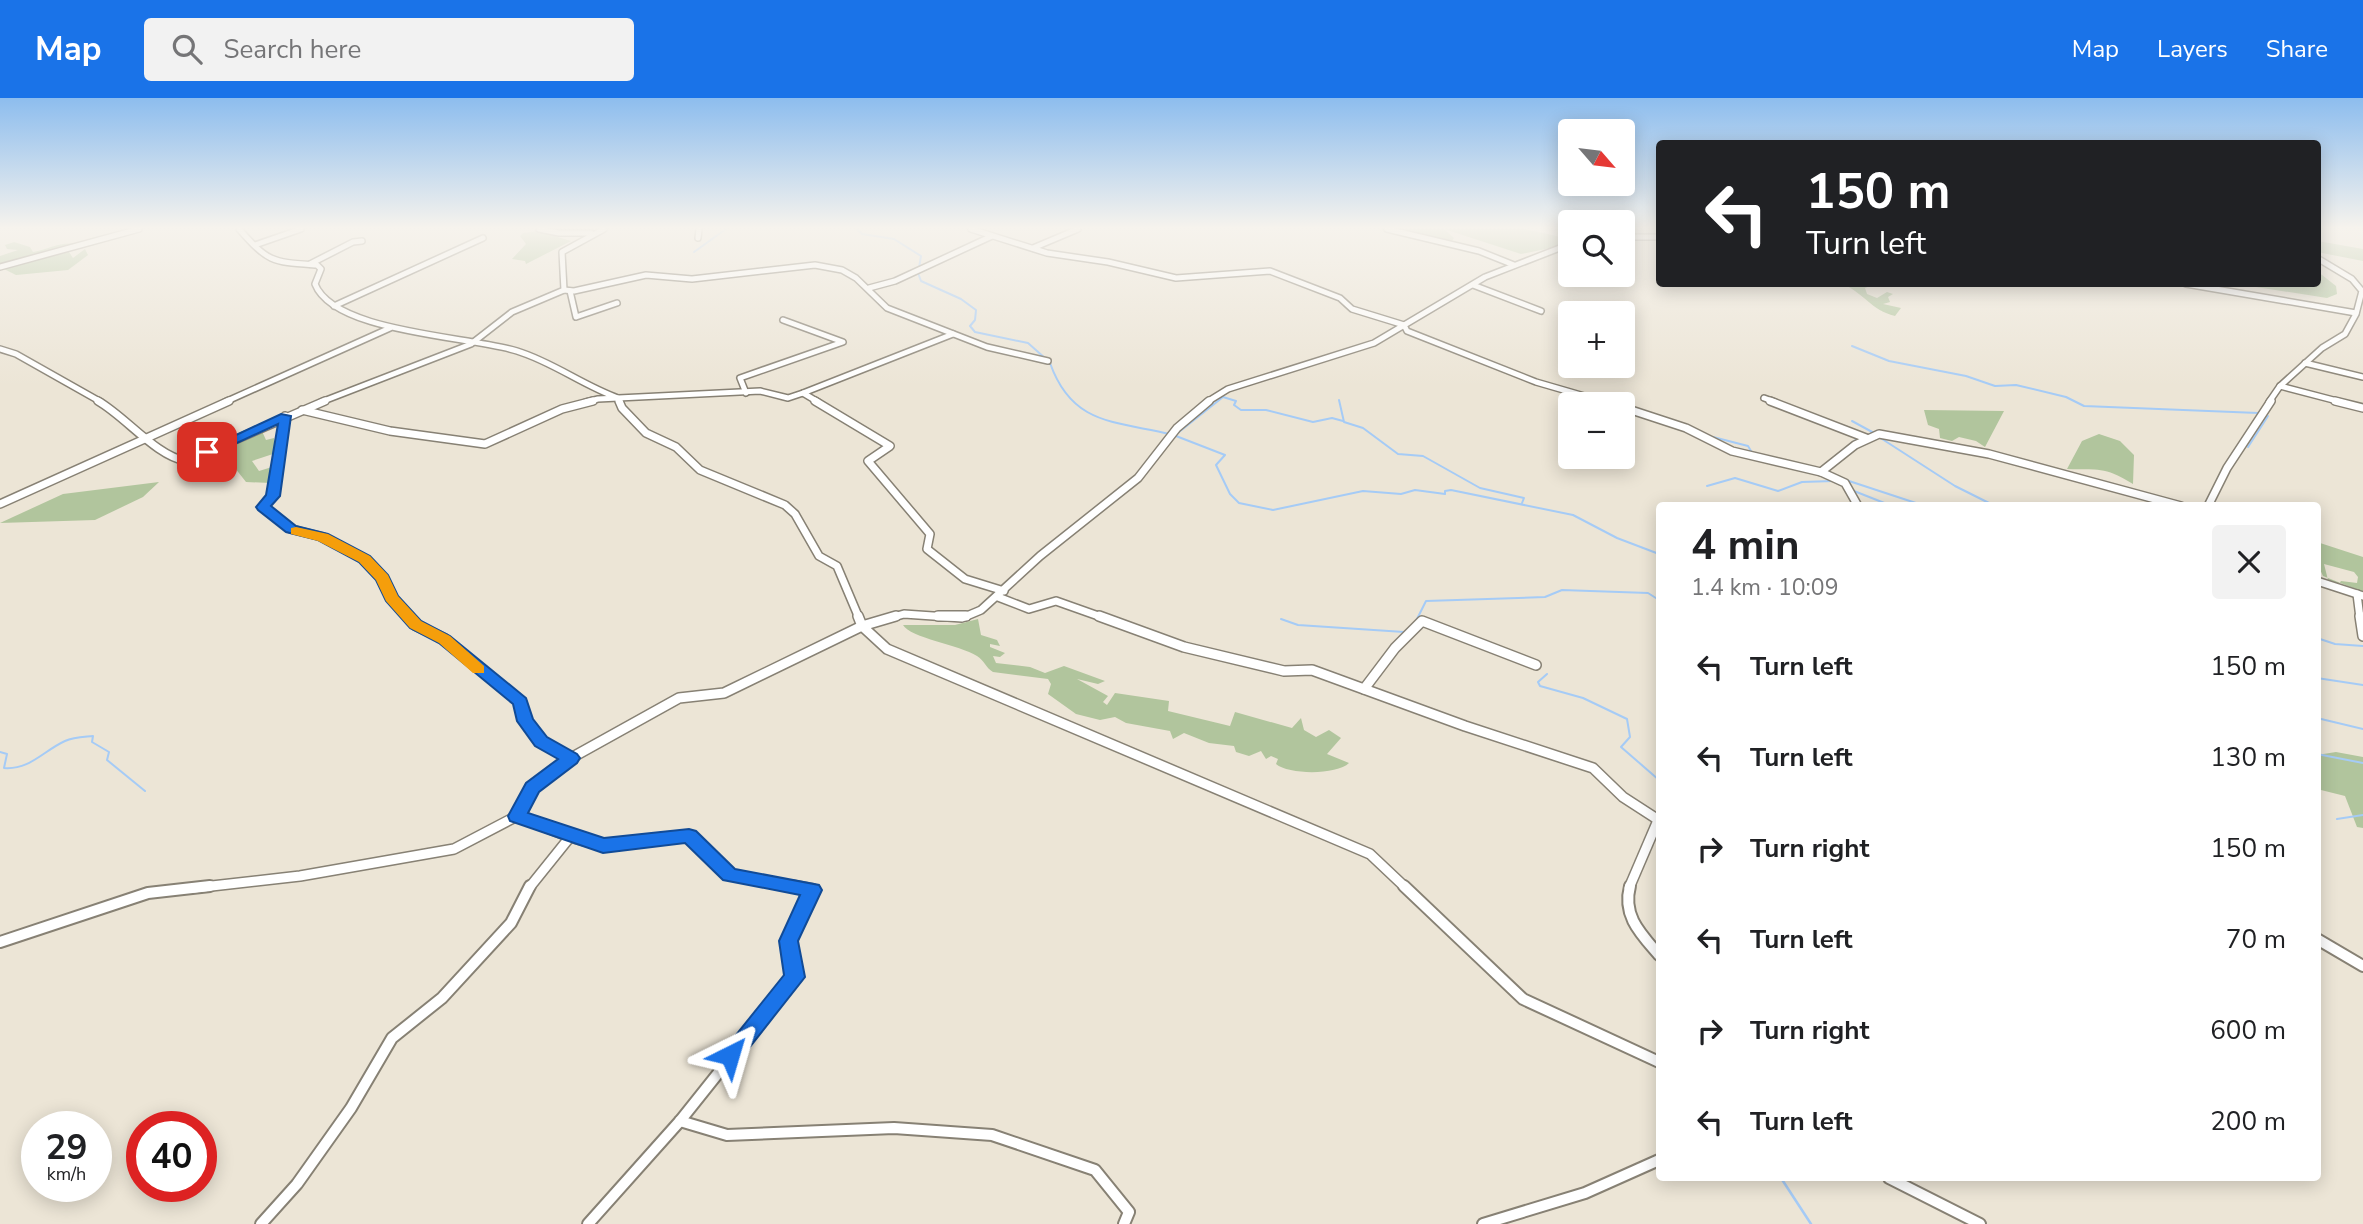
<!DOCTYPE html>
<html lang="en">
<head>
<meta charset="utf-8">
<style>
  :root { --surface:#fff; --page:#f2f2f2; --text:#202124; --muted:#757577; --accent:#1a73e8 }
  body { margin:0; font-family:"Nunito Sans",sans-serif; background:var(--page); color:var(--text); height:100vh; display:flex; flex-direction:column; font-size:26px; white-space:nowrap }
  * { box-sizing:border-box; margin:0 }
  p { font-size:23px; color:var(--muted) }
  .icon { flex:none; width:38px; height:38px; fill:none; stroke:currentColor; stroke-width:2; stroke-linecap:round; stroke-linejoin:round }
  .map { position:relative; flex:1; overflow:hidden }
  .drawer { position:absolute; left:1656px; top:404px; width:665px; height:679px; display:flex; flex-direction:column; background:var(--surface); border-radius:7px; box-shadow:0 4px 18px #0003 }
  .drawer>* { flex:none }
  .guide { position:absolute; left:1656px; top:42px; width:665px; height:147px; border-radius:7px; box-shadow:0 4px 18px #0003; background:#202124; color:#fff; overflow:hidden }
  .needle { width:46px; rotate:118deg }
  .buttons { position:absolute; left:1558px; top:21px; display:grid; gap:14px }
  .buttons a { display:grid; place-items:center; width:77px; height:77px; border-radius:7px; background:var(--surface); box-shadow:0 4px 18px #0003; font-size:35px }
  .speed { position:absolute; left:21px; top:1013px; display:flex; gap:14px; font-size:35px; font-weight:700; text-align:center }
  .speed>* { display:grid; place-content:center; width:91px; height:91px; border-radius:50%; background:var(--surface); box-shadow:0 4px 18px #0003; line-height:1 }
  .speed small { font-size:18px; font-weight:400 }
  .speed .limit { border:10px solid #d22; background:#fff; color:#111 }
  .pin { position:absolute; display:grid; place-items:center; width:60px; height:60px; color:#fff; margin:-30px; border-radius:14px; box-shadow:0 4px 10px #0006 }
  .me { position:absolute; width:77px; margin:-38px; rotate:40deg; stroke-linejoin:round; filter:drop-shadow(0 0 5px #0008) }
  .turn { display:flex; align-items:center; gap:24px; height:147px; padding:0 35px; font-size:32px }
  .turn .icon { width:91px; height:91px; stroke-width:2.5 }
  .turn b { display:block; font-size:49px; line-height:60px }
  .round { display:grid; place-items:center; flex:none; width:74px; height:74px; border-radius:7px; background:var(--page) }
  .summary { display:flex; align-items:center; justify-content:space-between; height:119px; padding:0 35px }
  h1 { font-size:42px; font-weight:700; line-height:52px }
  ul { padding:0; list-style:none }
  li { display:flex; align-items:center; gap:21px; height:91px; padding:0 35px }
  li div { flex:1 }
  li b { display:block; font-size:26px }
  li em { font-style:normal }
  header { display:flex; align-items:center; gap:42px; box-sizing:border-box; height:98px; padding:0 35px; background:var(--accent); color:#fff }
  header strong { font-size:33px }
  nav { display:flex; gap:38px; margin-inline-start:auto; font-size:24px }
  .search { width:490px; height:63px; background:var(--page); display:flex; align-items:center; gap:18px; box-sizing:border-box; padding:0 24px; border-radius:7px; color:var(--muted); font-size:26px }
  .map>svg:first-child { display:block }
  .green { fill:#b1c59d; fill-rule:evenodd }
  .lines { fill:none; stroke-linecap:round; stroke-linejoin:round }
  .stream-far1 { stroke:#a5cbf6; stroke-width:2 }
  .stream { stroke:#a5cbf6; stroke-width:2.5 }
  .minor-far3-casing { stroke:#878174; stroke-width:8 }
  .minor-far2-casing { stroke:#878174; stroke-width:10 }
  .minor-far1-casing { stroke:#878174; stroke-width:12 }
  .minor-casing { stroke:#878174; stroke-width:14 }
  .minor-far3 { stroke:#fff; stroke-width:5 }
  .minor-far2 { stroke:#fff; stroke-width:7 }
  .minor-far1 { stroke:#fff; stroke-width:9 }
  .minor { stroke:#fff; stroke-width:10 }
  .route { fill:#1a73e8; stroke:#114b97; stroke-width:2 }
  .slow { fill:#f59e0b }
</style>
</head>
<body>
<header>
<strong>Map</strong>
<div class="search"><svg class="icon" aria-label="search" viewBox="0 0 24 24"><circle cx="10" cy="10" r="6"/><path d="M15 15l6 6"/></svg>Search here</div>
<nav><a>Map</a><a>Layers</a><a>Share</a></nav>
</header>
<div class="map">
<svg width="2363" height="1126" viewBox="0 0 2363 1126">
  <rect width="100%" height="100%" fill="#ece5d6"/>
  <g class="green">
    <path d="M 1380,131 L 1525,131 L 1570,141 L 1570,146 L 1521,156 L 1444,131 L 1454,140 L 1450,146 Z"/>
    <path d="M 538,133 L 571,143 L 526,166 L 525,163 L 512,161 L 526,146 L 520,138 L 523,135 Z"/>
    <path d="M 2318,143 L 2363,151 L 2363,163 L 2317,154 Z"/>
    <path d="M 14,144 L 30,149 L 33,154 C 50,151 63,142 80,147 L 0,168 L 0,158 L 18,152 L 7,151 L 5,147 Z"/>
    <path d="M 85,151 L 88,157 L 68,172 L 16,177 L 2,170 L 69,154 L 73,160 Z"/>
    <path d="M 2317,173 L 2336,188 L 2337,196 L 2327,200 L 2237,186 L 2317,186 Z"/>
    <path d="M 1843,186 L 1875,186 L 1865,190 L 1867,196 L 1877,200 L 1887,194 L 1893,196 L 1888,199 L 1890,204 L 1883,206 L 1901,210 L 1895,218 C 1871,212 1865,196 1843,186 Z"/>
    <path d="M 1924,312 L 2004,313 L 1985,349 L 1976,343 L 1959,339 L 1952,343 L 1940,340 L 1939,331 L 1928,327 Z"/>
    <path d="M 261,331 L 266,342 L 274,340 L 276,355 L 252,363 L 259,373 L 272,369 L 271,385 L 246,384 L 235,370 L 214,359 L 230,352 L 225,348 Z"/>
    <path d="M 2099,336 L 2120,343 L 2134,357 L 2133,386 C 2102,367 2100,373 2067,371 L 2082,343 Z"/>
    <path d="M 159,384 L 143,399 L 95,422 L 0,425 L 63,396 Z"/>
    <path d="M 2317,444 L 2363,459 L 2363,494 L 2323,478 L 2317,465 ZM 2324,466 L 2354,474 L 2358,479 L 2357,485 L 2341,483 L 2339,486 L 2328,482 Z"/>
    <path d="M 978,521 L 981,537 L 997,542 L 1000,548 L 990,546 L 990,549 L 1005,555 L 1000,559 L 993,558 L 996,565 L 1030,569 L 1045,575 L 1064,568 L 1105,583 L 1098,586 L 1077,581 L 1108,598 L 1103,604 L 1107,607 L 1115,595 L 1169,603 L 1168,613 L 1230,628 L 1235,614 L 1292,630 L 1301,620 L 1304,632 L 1316,639 L 1329,632 L 1341,640 L 1327,656 L 1349,665 C 1337,677 1289,677 1276,666 L 1278,661 L 1271,658 L 1266,661 L 1261,653 L 1249,658 L 1236,654 L 1234,648 L 1209,645 L 1184,635 L 1173,641 L 1170,633 L 1126,625 L 1115,619 L 1100,622 L 1076,616 L 1048,596 L 1051,586 L 1048,581 L 993,574 C 986,570 984,562 977,558 C 960,547 910,540 903,527 L 955,527 Z"/>
    <path d="M 2336,654 L 2363,659 L 2363,730 L 2357,729 L 2345,698 L 2317,691 L 2317,657 Z"/>
  </g>
  <g class="lines">
    <g class="stream-far1">
      <path d="M 857,131 L 862,136 L 894,141 L 921,158 L 919,170"/>
      <path d="M 694,154 L 726,131"/>
      <path d="M 918,175 L 921,183 L 961,201 L 976,212 L 975,222 L 970,228 L 975,234 L 1028,245 L 1046,261"/>
      <path d="M 1852,248 L 1889,263 L 1966,278 L 1995,288 L 2016,287 L 2066,299 L 2084,308 L 2258,315"/>
      <path d="M 1050,265 C 1072,327 1114,323 1170,336"/>
      <path d="M 1339,302 L 1344,324 L 1363,330 L 1398,356 L 1423,358 L 1480,390 L 1524,400 L 1522,405"/>
      <path d="M 1852,323 L 1874,335"/>
      <path d="M 1179,334 L 1223,299 L 1236,303 L 1234,307 L 1241,312 L 1266,312 L 1313,324 L 1332,320 L 1343,323"/>
      <path d="M 1176,338 L 1225,357 L 1216,367 L 1230,396 L 1239,405 L 1273,412 L 1363,393 L 1401,396 L 1415,392 L 1445,396 L 1445,393 L 1451,392 L 1573,417 L 1617,440 L 1659,456"/>
      <path d="M 1713,339 L 1748,348 L 1751,353"/>
      <path d="M 1879,339 L 1955,388 L 1995,408"/>
      <path d="M 2248,349 L 2268,318"/>
      <path d="M 1821,370 L 1858,340"/>
      <path d="M 1846,382 L 1925,408"/>
      <path d="M 1707,388 L 1735,380 L 1778,393 L 1802,384 L 1833,383"/>
      <path d="M 1854,393 L 1892,408"/>
      <path d="M 1281,521 L 1298,527 L 1404,534 L 1408,531"/>
      <path d="M 1415,525 L 1426,503 L 1545,499 L 1562,492 L 1648,495 L 1659,502"/>
      <path d="M 2317,540 L 2335,546 L 2363,548"/>
      <path d="M 1547,576 L 1538,584 L 1540,588 L 1583,600 L 1627,621 L 1630,639 L 1621,649 L 1659,682"/>
      <path d="M 2317,580 L 2363,587"/>
      <path d="M 2317,620 L 2363,631"/>
      <path d="M 0,654 L 7,656 L 4,670 C 30,672 43,653 65,643 C 74,639 84,639 93,638 L 92,644 L 109,654 L 107,662 L 145,693"/>
      <path d="M 2317,656 L 2363,665"/>
      <path d="M 2337,721 L 2363,717"/>
    </g>
    <path class="stream" d="M 1781,1080 L 1811,1126"/>
    <defs>
      <g id="minor-far3">
        <path d="M 239,131 C 269,165 272,164 317,167 L 321,171 L 315,186 C 334,235 470,238 517,253 C 553,264 582,287 618,300 L 620,304"/>
        <path d="M 539,131 L 559,135 L 591,135"/>
        <path d="M 971,131 L 1047,155 L 1108,164 L 1176,180 L 1270,173 L 1340,200 L 1352,211 L 1404,227 L 1407,233 L 1536,284 L 1605,304"/>
        <path d="M 1387,131 L 1479,153 L 1514,167"/>
        <path d="M 1622,139 L 1659,139"/>
        <path d="M 698,140 L 699,131"/>
        <path d="M 255,147 L 301,131"/>
        <path d="M 1033,150 L 1078,131"/>
        <path d="M 310,166 L 353,144 L 362,143"/>
        <path d="M 0,169 L 139,131"/>
        <path d="M 2186,186 L 2356,215"/>
        <path d="M 1473,187 L 1541,213"/>
        <path d="M 869,190 L 895,183 L 992,138"/>
        <path d="M 564,192 L 574,193 L 646,177 L 692,181 L 815,167 L 842,172 L 856,180 L 887,210 L 987,249 L 1048,263"/>
        <path d="M 570,193 L 576,219 L 617,205"/>
        <path d="M 334,208 L 483,140"/>
        <path d="M 0,251 L 16,256 L 101,304"/>
        <path d="M 2305,265 L 2363,279"/>
        <path d="M 2280,288 L 2341,304"/>
        <path d="M 746,295 L 740,280 L 843,244 L 783,222"/>
        <path d="M 1764,300 L 1775,304"/>
        <path d="M 225,304 L 390,230"/>
        <path d="M 321,304 L 471,246 L 512,214 L 564,192 L 562,154 L 604,131"/>
        <path d="M 586,304 L 598,301 L 760,293 L 788,300 L 803,295"/>
        <path d="M 818,304 L 803,295 L 953,236"/>
        <path d="M 1207,304 L 1228,291 L 1374,245 L 1485,179 L 1570,146"/>
        <path d="M 2269,304 L 2280,288 L 2322,250 L 2345,236 L 2356,216 L 2362,193 L 2352,181 L 2317,160"/>
      </g>
      <g id="minor-far2">
        <path d="M 98,303 C 126,319 156,358 186,363 L 325,303"/>
        <path d="M 619,303 L 622,310 L 646,335 L 676,349 L 700,372 L 785,407 L 795,416 L 819,458 L 837,468 L 859,520"/>
        <path d="M 815,303 L 890,348 L 868,363 L 930,436 L 927,451 L 965,481 L 1004,493"/>
        <path d="M 1599,303 L 1611,306"/>
        <path d="M 1770,303 L 1866,340"/>
        <path d="M 2335,303 L 2363,310"/>
        <path d="M 1622,309 L 1686,330 L 1732,353 L 1821,374 L 1855,347 L 1879,336 L 1989,356 L 2181,408"/>
        <path d="M 302,312 L 390,333 L 485,346 L 562,311 L 593,303"/>
        <path d="M 285,318 L 273,398 L 262,409 L 291,431 L 323,439 L 364,461 L 383,480 L 391,500 L 409,520"/>
        <path d="M 1821,374 L 1845,385 L 1858,408"/>
        <path d="M 0,406 L 229,303"/>
        <path d="M 2208,408 L 2227,370 L 2271,303"/>
        <path d="M 2317,483 L 2363,498"/>
        <path d="M 2357,496 L 2360,520"/>
        <path d="M 998,499 L 1029,511 L 1056,503 L 1104,520"/>
        <path d="M 890,520 L 904,516 L 962,520 L 981,512 L 1040,458 L 1138,380 L 1177,330 L 1209,303"/>
      </g>
      <g id="minor-far1">
        <path d="M 407,518 L 415,527 L 445,541 L 520,604 L 525,623 L 541,644 L 571,660"/>
        <path d="M 858,518 L 862,528 L 887,551 L 1370,756 L 1406,790"/>
        <path d="M 938,518 L 966,518"/>
        <path d="M 1099,518 L 1184,549 L 1284,573 L 1312,572 L 1465,628 L 1593,670 L 1623,699 L 1657,721"/>
        <path d="M 2360,518 L 2363,538"/>
        <path d="M 1364,591 L 1395,550 L 1422,523 L 1536,567"/>
        <path d="M 517,718 L 570,739 L 529,790"/>
        <path d="M 570,739 L 603,748 L 689,738 L 730,777 L 801,790"/>
        <path d="M 194,790 L 300,778 L 454,751 L 517,718 L 532,689 L 571,660 L 679,600 L 724,595 L 862,528 L 896,518"/>
        <path d="M 1629,790 L 1659,720"/>
      </g>
      <g id="minor">
        <path d="M 1404,788 L 1523,901 L 1659,964"/>
        <path d="M 1630,788 C 1622,818 1641,836 1659,857"/>
        <path d="M 2317,841 L 2363,868"/>
        <path d="M 0,844 L 148,795 L 210,788"/>
        <path d="M 680,1023 L 727,1037 L 894,1030 L 992,1037 L 1095,1072 L 1129,1114 L 1124,1126"/>
        <path d="M 1889,1080 L 1980,1126"/>
        <path d="M 261,1126 L 297,1086 L 351,1010 L 392,940 L 442,900 L 511,825 L 530,788"/>
        <path d="M 588,1126 L 680,1023 L 795,879 L 788,843 L 813,792 L 791,788"/>
        <path d="M 1483,1126 L 1585,1095 L 1659,1062"/>
      </g>
    </defs>
    <use href="#minor-far3" class="minor-far3-casing"/>
    <use href="#minor-far2" class="minor-far2-casing"/>
    <use href="#minor-far1" class="minor-far1-casing"/>
    <use href="#minor" class="minor-casing"/>
    <use href="#minor-far3" class="minor-far3"/>
    <use href="#minor-far2" class="minor-far2"/>
    <use href="#minor-far1" class="minor-far1"/>
    <use href="#minor" class="minor"/>
  </g>
  <linearGradient id="sky" x2="0" y2="1"><stop stop-color="#8dbdee"/><stop offset="0.45" stop-color="#f6f3ed"/><stop offset="1" stop-color="#f6f3ed" stop-opacity="0"/></linearGradient>
  <rect width="2363" height="288" fill="url(#sky)"/>
  <path class="route" d="M 281,316 L 291,318 L 280,398 L 271,408 L 296,428 L 328,436 L 370,458 L 388,477 L 398,498 L 421,523 L 450,538 L 526,600 L 533,621 L 547,639 L 577,656 L 580,660 L 577,665 L 539,694 L 528,715 L 604,740 L 689,731 L 696,733 L 735,771 L 819,787 L 822,792 L 798,843 L 805,879 L 738,964 L 730,967 L 723,964 L 720,957 L 784,877 L 779,843 L 800,797 L 723,782 L 685,745 L 603,755 L 510,723 L 508,718 L 526,685 L 558,661 L 535,648 L 517,623 L 513,606 L 439,545 L 410,530 L 386,503 L 376,482 L 359,464 L 318,442 L 286,434 L 258,412 L 256,409 L 266,397 L 278,326 L 211,357 L 200,354 Z"/>
  <path class="slow" d="M 296,429 L 328,436 L 370,458 L 388,477 L 398,498 L 421,523 L 450,538 L 484,568 L 484,575 L 473,575 L 439,545 L 410,530 L 386,503 L 376,482 L 359,464 L 318,443 L 291,436 L 291,430 Z"/>
</svg>
<div class="buttons">
<a><svg class="needle" viewBox="-14 -14 28 28"><path d="M0-13l5 13h-10z" fill="#e53935"/><path d="M0 13l5-13h-10z" fill="#757577"/></svg></a>
<a><svg class="icon" aria-label="search" viewBox="0 0 24 24"><circle cx="10" cy="10" r="6"/><path d="M15 15l6 6"/></svg></a>
<a>+</a>
<a>−</a>
</div>
<div class="speed"><div>29<small>km/h</small></div><div class="limit">40</div></div>
<div class="pin" style="left:207px;top:354px;background:#d93025"><svg class="icon" aria-label="arrive" viewBox="0 0 24 24"><path d="M6 21V4h12l-3 4 3 4H6"/></svg></div>
<svg class="me" style="left:730px;top:957px" viewBox="-20 -20 40 40"><path d="M0-17L14 15 0 8-14 15z" fill="#1a73e8" stroke="#fff" stroke-width="4"/></svg>
<div class="guide">
<div class="turn"><svg class="icon" aria-label="left" viewBox="0 0 24 24"><path d="M17 20v-9H6M10 6l-5 5 5 5"/></svg><div><b>150 m</b>Turn left</div></div>
</div>
<section class="drawer">
<div class="summary"><div><h1>4 min</h1><p>1.4 km · 10:09</p></div><a class="round"><svg class="icon" aria-label="close" viewBox="0 0 24 24"><path d="M6 6l12 12M18 6L6 18"/></svg></a></div>
<ul>
<li><svg class="icon" aria-label="left" viewBox="0 0 24 24"><path d="M17 20v-9H6M10 6l-5 5 5 5"/></svg><div><b>Turn left</b></div><em>150 m</em></li>
<li><svg class="icon" aria-label="left" viewBox="0 0 24 24"><path d="M17 20v-9H6M10 6l-5 5 5 5"/></svg><div><b>Turn left</b></div><em>130 m</em></li>
<li><svg class="icon" aria-label="right" viewBox="0 0 24 24"><path d="M7 20v-9h11M14 6l5 5-5 5"/></svg><div><b>Turn right</b></div><em>150 m</em></li>
<li><svg class="icon" aria-label="left" viewBox="0 0 24 24"><path d="M17 20v-9H6M10 6l-5 5 5 5"/></svg><div><b>Turn left</b></div><em>70 m</em></li>
<li><svg class="icon" aria-label="right" viewBox="0 0 24 24"><path d="M7 20v-9h11M14 6l5 5-5 5"/></svg><div><b>Turn right</b></div><em>600 m</em></li>
<li><svg class="icon" aria-label="left" viewBox="0 0 24 24"><path d="M17 20v-9H6M10 6l-5 5 5 5"/></svg><div><b>Turn left</b></div><em>200 m</em></li>
</ul>
</section>
</div>
</body>
</html>
